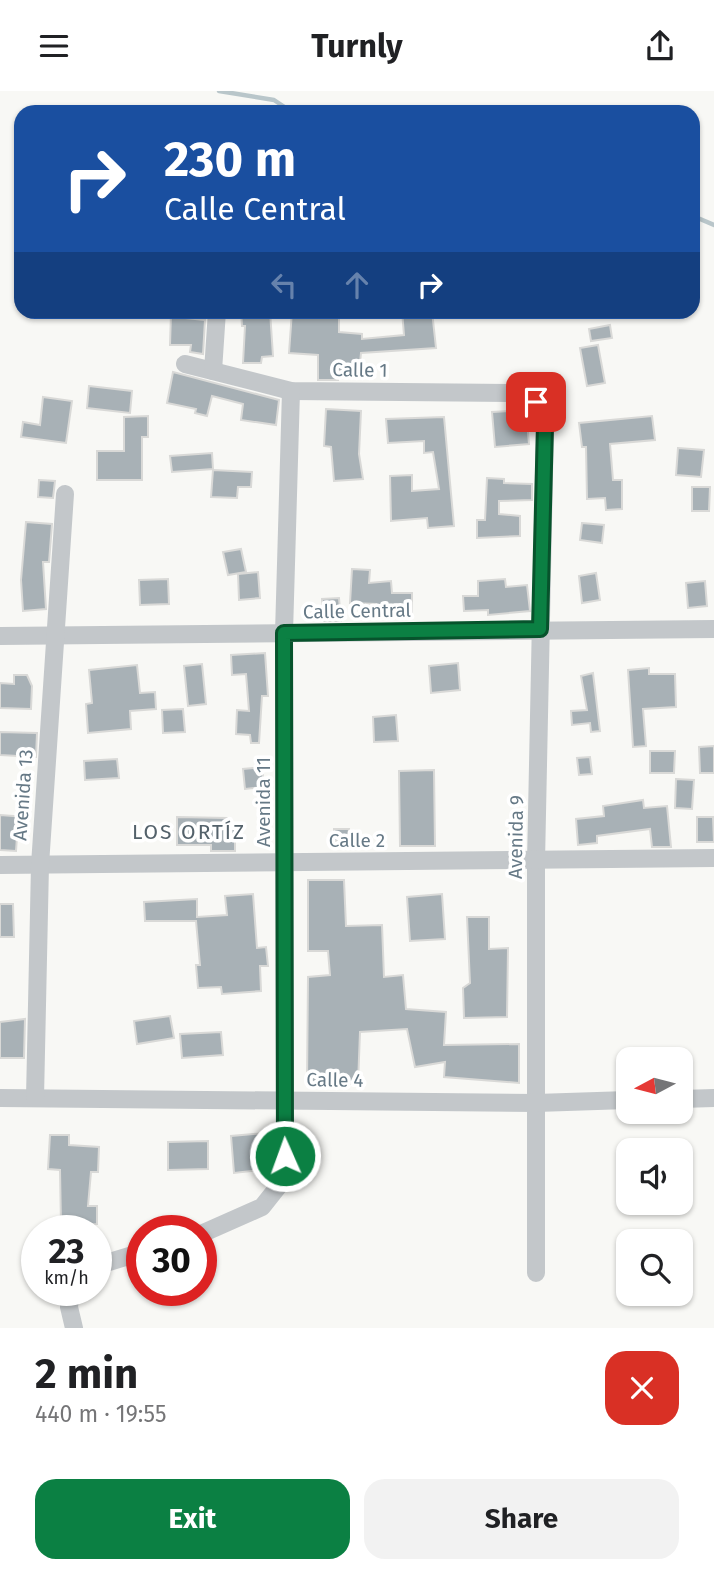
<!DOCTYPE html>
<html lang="en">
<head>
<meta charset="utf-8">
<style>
  :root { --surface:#fff; --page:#f2f2f2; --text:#202124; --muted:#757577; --accent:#0b8043 }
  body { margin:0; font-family:"Fira Sans",sans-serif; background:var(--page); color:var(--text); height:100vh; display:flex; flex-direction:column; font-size:26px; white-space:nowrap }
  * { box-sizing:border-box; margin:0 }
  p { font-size:23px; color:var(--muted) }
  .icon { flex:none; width:38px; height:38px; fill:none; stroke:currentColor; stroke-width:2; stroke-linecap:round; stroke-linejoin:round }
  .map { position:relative; height:1237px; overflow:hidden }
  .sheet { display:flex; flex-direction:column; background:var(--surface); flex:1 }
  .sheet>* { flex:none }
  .banner { position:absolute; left:14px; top:14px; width:686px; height:214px; border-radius:21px; box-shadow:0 2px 5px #0004; background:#1a4fa0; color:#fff; overflow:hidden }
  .needle { width:46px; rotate:263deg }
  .fabs { position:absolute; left:616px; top:956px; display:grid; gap:14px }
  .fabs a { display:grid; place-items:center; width:77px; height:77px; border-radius:14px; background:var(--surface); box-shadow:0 2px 5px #0004; font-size:35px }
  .speed { position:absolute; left:21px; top:1124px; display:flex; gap:14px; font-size:35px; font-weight:700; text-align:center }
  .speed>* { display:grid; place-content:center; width:91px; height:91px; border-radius:50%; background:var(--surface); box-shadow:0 2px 5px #0004; line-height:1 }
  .speed small { font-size:18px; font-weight:400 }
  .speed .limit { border:10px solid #d22; background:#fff; color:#111 }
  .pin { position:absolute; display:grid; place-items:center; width:60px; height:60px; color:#fff; margin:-30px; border-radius:14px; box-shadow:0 4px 10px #0006 }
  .me { position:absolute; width:77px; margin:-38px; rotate:358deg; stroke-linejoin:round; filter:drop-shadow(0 0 5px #0008) }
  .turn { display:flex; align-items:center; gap:24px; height:147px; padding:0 35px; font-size:32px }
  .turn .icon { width:91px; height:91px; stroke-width:2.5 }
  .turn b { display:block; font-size:49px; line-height:60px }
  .lanes { display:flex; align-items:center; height:66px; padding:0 35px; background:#0003; justify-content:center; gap:35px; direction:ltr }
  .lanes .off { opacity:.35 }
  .round { display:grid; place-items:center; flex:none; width:74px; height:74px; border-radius:21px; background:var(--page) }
  .headline { display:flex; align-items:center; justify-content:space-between; height:119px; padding:0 35px }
  h1 { font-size:42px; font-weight:700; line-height:52px }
  .button { display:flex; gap:14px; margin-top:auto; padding:14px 35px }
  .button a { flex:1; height:80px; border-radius:21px; background:var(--accent); color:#fff; font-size:28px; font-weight:700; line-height:80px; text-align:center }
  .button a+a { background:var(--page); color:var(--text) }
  header { display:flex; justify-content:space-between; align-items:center; height:91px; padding:0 35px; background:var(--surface); font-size:32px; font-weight:700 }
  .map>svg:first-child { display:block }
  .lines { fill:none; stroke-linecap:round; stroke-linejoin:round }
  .stream { stroke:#b9c6ca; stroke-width:4.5 }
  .building { fill:#a8b1b6; stroke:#d9d9d7; stroke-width:2 }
  .street { stroke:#c3c7ca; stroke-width:18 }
  .route-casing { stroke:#07532c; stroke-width:18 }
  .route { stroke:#0b8043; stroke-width:12 }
  .labels { text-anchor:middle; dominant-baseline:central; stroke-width:7; stroke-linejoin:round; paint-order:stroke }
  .street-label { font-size:19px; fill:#667986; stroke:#fff }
  .neighbourhood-label { font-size:21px; letter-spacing:2px; fill:#54626b; stroke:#fff }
</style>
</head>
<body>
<header><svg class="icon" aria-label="menu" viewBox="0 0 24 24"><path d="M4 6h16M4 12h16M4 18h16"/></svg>Turnly<svg class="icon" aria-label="share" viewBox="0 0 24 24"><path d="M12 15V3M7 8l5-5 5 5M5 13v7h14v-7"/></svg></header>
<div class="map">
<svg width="714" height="1237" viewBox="0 0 714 1237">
  <rect width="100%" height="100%" fill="#f8f8f5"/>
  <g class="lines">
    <g class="stream">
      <path d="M 219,0 L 274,9 L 292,21"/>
      <path d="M 693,125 L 714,134"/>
    </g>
  </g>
  <g class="building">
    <path d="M 241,220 L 270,220 L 273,265 L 262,266 L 261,272 L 243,272 L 245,235 L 242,235 Z"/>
    <path d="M 292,220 L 339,220 L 339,241 L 362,243 L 362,248 L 404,244 L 402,220 L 432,220 L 436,257 L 361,262 L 359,282 L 338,280 L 338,289 L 318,289 L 318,264 L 289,262 Z"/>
    <path d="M 171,222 L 186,222 L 186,227 L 205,229 L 203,263 L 190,261 L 191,254 L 170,254 Z"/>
    <path d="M 610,234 L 612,247 L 591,250 L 589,238 Z"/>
    <path d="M 598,254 L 605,292 L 587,295 L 580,257 Z"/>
    <path d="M 173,281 L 279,309 L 276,334 L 241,329 L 243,313 L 212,305 L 207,325 L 195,322 L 196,318 L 167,312 Z"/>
    <path d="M 89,295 L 132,300 L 130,322 L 87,317 Z"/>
    <path d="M 43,306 L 72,310 L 66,352 L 21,346 L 23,331 L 40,334 Z"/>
    <path d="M 326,318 L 361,320 L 359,363 L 363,388 L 334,390 L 331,356 L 324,355 Z"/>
    <path d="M 526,319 L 529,353 L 495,356 L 492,321 Z"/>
    <path d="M 148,325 L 148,346 L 142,346 L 142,389 L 97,389 L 97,360 L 124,360 L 124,326 Z"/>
    <path d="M 652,325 L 655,349 L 610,353 L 613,389 L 622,389 L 622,418 L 606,419 L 605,407 L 587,408 L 586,356 L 582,356 L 579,332 Z"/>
    <path d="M 444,326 L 454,435 L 428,437 L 427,427 L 391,430 L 390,385 L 412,384 L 412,400 L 439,398 L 433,361 L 424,362 L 424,350 L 388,352 L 386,328 Z"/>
    <path d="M 678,357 L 704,359 L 701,386 L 676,384 Z"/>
    <path d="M 212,362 L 213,378 L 172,381 L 170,365 Z"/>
    <path d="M 213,379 L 252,381 L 251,396 L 238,396 L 237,407 L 211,406 Z"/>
    <path d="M 487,387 L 504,388 L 504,392 L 532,393 L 532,409 L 499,410 L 499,423 L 520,425 L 520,445 L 477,447 L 477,429 L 485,429 Z"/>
    <path d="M 39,389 L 55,390 L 53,407 L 38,406 Z"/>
    <path d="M 692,396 L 710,396 L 709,420 L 692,420 Z"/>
    <path d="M 26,431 L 52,433 L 49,471 L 43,471 L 46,518 L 23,520 L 21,489 Z"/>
    <path d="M 582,432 L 604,434 L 602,452 L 580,449 Z"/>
    <path d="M 241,458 L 246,481 L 228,484 L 223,461 Z"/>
    <path d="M 352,478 L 370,479 L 369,492 L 391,490 L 392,502 L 412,502 L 412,523 L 377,526 L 376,513 L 350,512 Z"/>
    <path d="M 258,481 L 260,507 L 239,509 L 238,483 Z"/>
    <path d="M 596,482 L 600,509 L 582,512 L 579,485 Z"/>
    <path d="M 168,488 L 169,513 L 140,514 L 139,489 Z"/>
    <path d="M 505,488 L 506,496 L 527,494 L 530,520 L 488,524 L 488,519 L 464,520 L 463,505 L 478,505 L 478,490 Z"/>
    <path d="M 705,490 L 707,515 L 688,517 L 686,492 Z"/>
    <path d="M 339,507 L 341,530 L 324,530 L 322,508 Z"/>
    <path d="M 265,562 L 268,605 L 262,605 L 259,652 L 251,652 L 250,644 L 236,643 L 237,619 L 249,620 L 246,583 L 232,584 L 231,564 Z"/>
    <path d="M 458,572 L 460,599 L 431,602 L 429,575 Z"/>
    <path d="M 202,573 L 206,613 L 188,615 L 184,575 Z"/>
    <path d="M 137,574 L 140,602 L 155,601 L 156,618 L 130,620 L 131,638 L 88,642 L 86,613 L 92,612 L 89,579 Z"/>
    <path d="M 649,577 L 649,583 L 675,583 L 676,616 L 643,618 L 646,655 L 633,656 L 628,579 Z"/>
    <path d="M 593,582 L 600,640 L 591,641 L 590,632 L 572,634 L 571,620 L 587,619 L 581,585 Z"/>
    <path d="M 14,584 L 27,584 L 32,595 L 31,618 L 0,617 L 0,592 L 14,593 Z"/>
    <path d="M 183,618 L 185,641 L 163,642 L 162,619 Z"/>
    <path d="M 396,624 L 398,650 L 374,651 L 373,626 Z"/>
    <path d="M 0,641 L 37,642 L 36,666 L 0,664 Z"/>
    <path d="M 714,655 L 714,682 L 700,682 L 699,656 Z"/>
    <path d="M 650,660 L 675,660 L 674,682 L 650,682 Z"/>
    <path d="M 590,666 L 592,683 L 579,684 L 577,667 Z"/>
    <path d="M 117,668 L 119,687 L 85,689 L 84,670 Z"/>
    <path d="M 262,676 L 264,696 L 245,698 L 243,678 Z"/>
    <path d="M 434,679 L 435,755 L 400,755 L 399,680 Z"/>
    <path d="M 676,688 L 694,689 L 692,718 L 675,717 Z"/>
    <path d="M 643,709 L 644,717 L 667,715 L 671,756 L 652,756 L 650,738 L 597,745 L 597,752 L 578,754 L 576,728 L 604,725 L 603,715 Z"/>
    <path d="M 0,724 L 26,726 L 24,746 L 17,746 L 16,760 L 0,759 Z"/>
    <path d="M 177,726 L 227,727 L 227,738 L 235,738 L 235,760 L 211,760 L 211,754 L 177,754 Z"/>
    <path d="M 697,726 L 713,726 L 714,751 L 697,751 Z"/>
    <path d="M 334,738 L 349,738 L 348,750 L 334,750 Z"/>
    <path d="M 308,789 L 344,789 L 346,835 L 382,834 L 384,886 L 403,884 L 406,918 L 446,921 L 444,954 L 519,953 L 519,992 L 444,986 L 445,971 L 415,976 L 407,938 L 360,941 L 358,993 L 307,992 L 308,886 L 330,884 L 328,860 L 308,860 Z"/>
    <path d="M 253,803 L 257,857 L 266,856 L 268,875 L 260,875 L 261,900 L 222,903 L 221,896 L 198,897 L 196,874 L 200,874 L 196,830 L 145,830 L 144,811 L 197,808 L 197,826 L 227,824 L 225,805 Z"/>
    <path d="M 442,803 L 445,848 L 410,850 L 407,806 Z"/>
    <path d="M 0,813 L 13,813 L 14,846 L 0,846 Z"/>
    <path d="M 467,826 L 489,826 L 489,858 L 508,857 L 507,926 L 464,927 L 463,897 L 470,892 Z"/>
    <path d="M 170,925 L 174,947 L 137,953 L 134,930 Z"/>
    <path d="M 25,928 L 24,967 L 0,967 L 0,931 Z"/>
    <path d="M 221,941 L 223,964 L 182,967 L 180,943 Z"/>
    <path d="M 266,1042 L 269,1078 L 234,1082 L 231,1045 Z"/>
    <path d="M 50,1044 L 69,1044 L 69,1054 L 99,1056 L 98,1081 L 91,1081 L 88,1115 L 97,1115 L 97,1133 L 61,1134 L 60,1079 L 48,1078 Z"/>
    <path d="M 208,1050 L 208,1078 L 168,1079 L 168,1051 Z"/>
  </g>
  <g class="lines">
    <g class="street">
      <path d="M 185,273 L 291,300 L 516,302 L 536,311 L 545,334 L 536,771 L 536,1182"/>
      <path d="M 213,280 L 217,220"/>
      <path d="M 0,545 L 714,538"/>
      <path d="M 0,774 L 714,767"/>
      <path d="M 0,1007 L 536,1012 L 628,1009"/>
      <path d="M 35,1007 L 40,774 L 65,403"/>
      <path d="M 681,1008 L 714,1007"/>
      <path d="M 201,1143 L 262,1116 L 281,1092 L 285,1065 L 284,542 L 291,300"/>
      <path d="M 96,1175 L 142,1161"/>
      <path d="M 71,1199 L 69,1216 L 74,1237"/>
    </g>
  </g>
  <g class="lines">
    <defs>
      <path id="route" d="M 285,1065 L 284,542 L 540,538 L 545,334 L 536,311"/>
    </defs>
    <use href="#route" class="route-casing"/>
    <use href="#route" class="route"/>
  </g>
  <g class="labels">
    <g class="street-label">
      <text transform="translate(360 279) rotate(1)">Calle 1</text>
      <text transform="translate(357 520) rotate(-1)">Calle Central</text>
      <text transform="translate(23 704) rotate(-86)">Avenida 13</text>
      <text transform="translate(263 711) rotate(-90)">Avenida 11</text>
      <text transform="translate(516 746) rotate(-89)">Avenida 9</text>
      <text x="357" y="749">Calle 2</text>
      <text transform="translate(335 989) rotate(1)">Calle 4</text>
    </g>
    <g class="neighbourhood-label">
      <text x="189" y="741">LOS ORTÍZ</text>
    </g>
  </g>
</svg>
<div class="fabs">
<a><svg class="needle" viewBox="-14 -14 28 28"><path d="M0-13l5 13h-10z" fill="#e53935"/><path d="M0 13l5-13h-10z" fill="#757577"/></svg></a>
<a><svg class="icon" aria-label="sound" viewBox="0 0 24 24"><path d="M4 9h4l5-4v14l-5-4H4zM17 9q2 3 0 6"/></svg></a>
<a><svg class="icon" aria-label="search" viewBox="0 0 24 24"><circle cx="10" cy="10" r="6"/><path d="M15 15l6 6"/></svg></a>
</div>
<div class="speed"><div>23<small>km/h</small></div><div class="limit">30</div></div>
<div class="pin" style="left:536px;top:311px;background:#d93025"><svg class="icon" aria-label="arrive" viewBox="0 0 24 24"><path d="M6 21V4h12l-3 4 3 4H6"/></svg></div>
<svg class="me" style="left:285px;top:1065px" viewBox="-20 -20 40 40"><circle r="17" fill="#0b8043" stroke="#fff" stroke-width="3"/><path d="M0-11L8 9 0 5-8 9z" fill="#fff"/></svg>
<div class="banner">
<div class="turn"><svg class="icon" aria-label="right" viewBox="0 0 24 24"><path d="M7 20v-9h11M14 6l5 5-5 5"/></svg><div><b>230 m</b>Calle Central</div></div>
<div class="lanes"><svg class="icon off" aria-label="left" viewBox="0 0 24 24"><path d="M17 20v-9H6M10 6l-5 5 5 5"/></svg><svg class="icon off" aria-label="ahead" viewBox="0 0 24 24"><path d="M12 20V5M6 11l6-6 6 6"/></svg><svg class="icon" aria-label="right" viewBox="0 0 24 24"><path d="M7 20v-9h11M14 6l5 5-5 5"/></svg></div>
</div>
</div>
<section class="sheet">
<div class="headline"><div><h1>2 min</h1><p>440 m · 19:55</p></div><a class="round" style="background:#d93025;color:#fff"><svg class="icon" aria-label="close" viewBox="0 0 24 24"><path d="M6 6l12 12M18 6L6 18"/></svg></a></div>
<div class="button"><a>Exit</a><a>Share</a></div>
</section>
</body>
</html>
